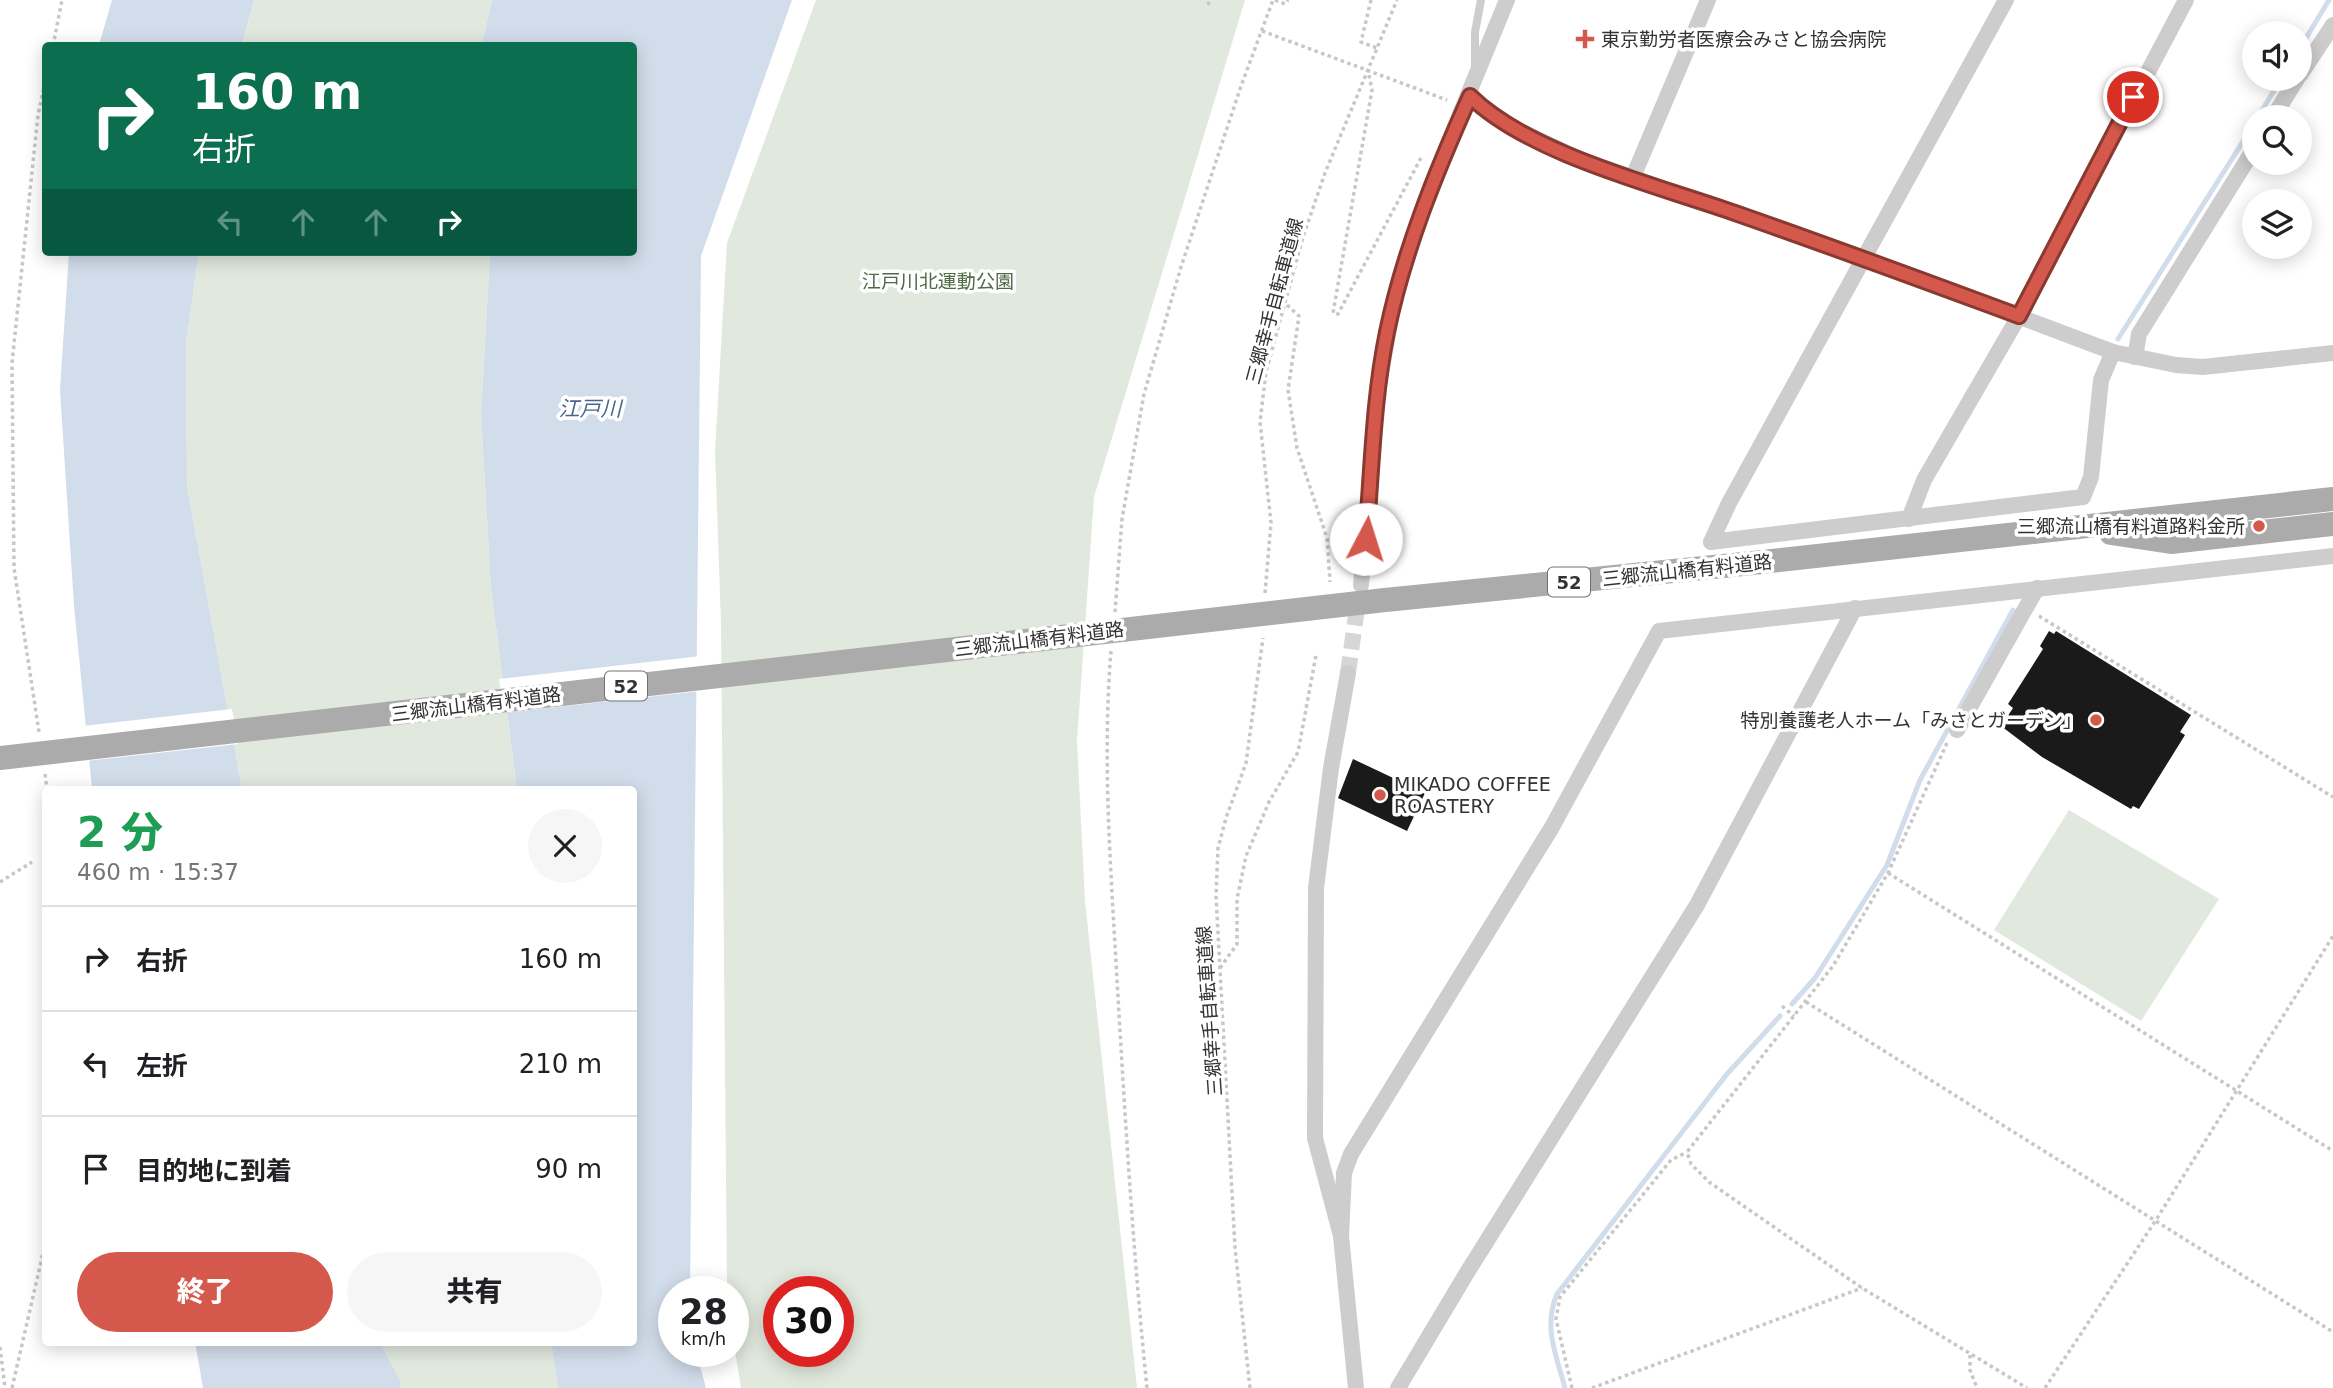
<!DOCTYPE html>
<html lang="ja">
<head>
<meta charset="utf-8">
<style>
  :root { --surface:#fff; --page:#f6f6f6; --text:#202124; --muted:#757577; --line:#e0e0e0; --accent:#d4584b }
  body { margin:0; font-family:"DejaVu Sans","Noto Sans JP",sans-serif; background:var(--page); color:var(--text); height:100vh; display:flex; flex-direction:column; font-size:26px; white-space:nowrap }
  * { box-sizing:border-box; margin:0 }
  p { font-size:23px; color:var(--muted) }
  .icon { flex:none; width:38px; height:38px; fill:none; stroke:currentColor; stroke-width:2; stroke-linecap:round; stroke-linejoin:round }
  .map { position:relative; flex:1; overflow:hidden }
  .drawer { position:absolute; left:42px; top:786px; width:595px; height:560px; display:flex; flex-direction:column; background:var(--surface); border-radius:7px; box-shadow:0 4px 18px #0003 }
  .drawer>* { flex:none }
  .top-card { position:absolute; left:42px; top:42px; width:595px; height:214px; border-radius:7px; box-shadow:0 4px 18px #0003; background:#0b6e4f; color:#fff; overflow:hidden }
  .fabs { position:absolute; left:2242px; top:21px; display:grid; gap:14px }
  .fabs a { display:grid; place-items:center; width:70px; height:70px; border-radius:50%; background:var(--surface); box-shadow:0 4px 18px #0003; font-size:35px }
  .speed { position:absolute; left:658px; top:1276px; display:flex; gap:14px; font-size:35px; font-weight:700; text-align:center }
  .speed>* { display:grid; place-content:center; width:91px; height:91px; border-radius:50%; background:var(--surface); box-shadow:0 4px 18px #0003; line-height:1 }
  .speed small { font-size:18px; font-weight:400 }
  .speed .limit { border:10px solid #d22; background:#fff; color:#111 }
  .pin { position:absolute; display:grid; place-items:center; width:60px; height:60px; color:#fff; margin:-30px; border:4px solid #fff; border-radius:50%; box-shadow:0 2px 7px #0007 }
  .me { position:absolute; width:77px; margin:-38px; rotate:5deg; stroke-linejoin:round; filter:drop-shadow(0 0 5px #0008) }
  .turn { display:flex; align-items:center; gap:24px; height:147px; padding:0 35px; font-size:32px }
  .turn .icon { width:91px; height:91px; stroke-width:2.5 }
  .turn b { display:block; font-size:49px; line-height:60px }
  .lanes { display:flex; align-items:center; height:66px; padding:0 35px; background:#0003; justify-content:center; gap:35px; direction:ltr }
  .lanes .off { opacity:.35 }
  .round { display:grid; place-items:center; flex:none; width:74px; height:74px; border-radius:37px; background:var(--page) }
  .headline { display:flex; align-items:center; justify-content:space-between; height:119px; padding:0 35px }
  h1 { font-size:42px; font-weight:800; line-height:52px; color:#1e9e55 }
  .primary-button { display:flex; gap:14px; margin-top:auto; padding:14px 35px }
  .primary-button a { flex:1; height:80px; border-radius:42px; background:var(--accent); color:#fff; font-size:28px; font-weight:800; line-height:80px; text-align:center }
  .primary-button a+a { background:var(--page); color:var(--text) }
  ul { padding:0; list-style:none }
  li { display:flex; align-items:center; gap:21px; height:105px; padding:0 35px; border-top:2px solid var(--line) }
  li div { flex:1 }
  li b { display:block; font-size:26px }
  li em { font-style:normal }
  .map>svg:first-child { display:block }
  .green { fill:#e1e8dd; fill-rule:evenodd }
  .water { fill:#d2ddeb }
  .pier { fill:#fff }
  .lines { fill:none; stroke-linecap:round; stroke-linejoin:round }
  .stream { stroke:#d2ddeb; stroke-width:5 }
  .building { fill:#1a1a1a }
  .minor-tunnel { stroke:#d6d6d6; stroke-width:16; stroke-dasharray:16 8; stroke-linecap:butt }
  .path { stroke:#c7c7c7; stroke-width:3.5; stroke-dasharray:3.5 3.5; stroke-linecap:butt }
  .service { stroke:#cdcdcd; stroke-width:8 }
  .minor { stroke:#cdcdcd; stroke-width:16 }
  .primary { stroke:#ababab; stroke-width:24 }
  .route-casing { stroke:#8a3931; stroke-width:18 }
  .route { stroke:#d4584b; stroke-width:12 }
  .poi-dot { fill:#d4584b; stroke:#fff; stroke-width:2.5 }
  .labels { text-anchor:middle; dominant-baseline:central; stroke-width:7; stroke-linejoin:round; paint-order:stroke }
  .shield { fill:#fff; stroke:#707070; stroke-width:2 }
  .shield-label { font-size:18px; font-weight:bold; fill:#333 }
  .poi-label { font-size:19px; fill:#333; stroke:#fff; text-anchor:start }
  .park-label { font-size:19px; fill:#4f6a44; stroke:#fff }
  .street-label { font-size:19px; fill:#333; stroke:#fff }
  .water-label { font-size:21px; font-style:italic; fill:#48678d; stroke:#fff }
</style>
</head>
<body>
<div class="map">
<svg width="2333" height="1388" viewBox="0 0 2333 1388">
  <rect width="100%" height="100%" fill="#fff"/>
  <g class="green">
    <path d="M 254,0 L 492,0 L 481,45 L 242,46 Z"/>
    <path d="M 816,0 L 1245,0 L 1094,497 L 1077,741 L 1085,901 L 1137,1388 L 741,1388 L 733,1338 L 733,1292 L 727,1291 L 721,623 L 715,450 L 727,243 ZM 779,1292 L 838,1292 L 838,1351 L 779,1351 Z"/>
    <path d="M 199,252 L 490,252 L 481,415 L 491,589 L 517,789 L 242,789 L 187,486 L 186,343 Z"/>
    <path d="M 2069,810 L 2219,899 L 2141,1021 L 1994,930 Z"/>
    <path d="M 380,1342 L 551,1342 L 558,1388 L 400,1388 L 400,1380 Z"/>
  </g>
  <g class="water">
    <path d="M 112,0 L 254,0 L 242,45 L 99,45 Z"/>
    <path d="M 492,0 L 792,0 L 701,256 L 690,1291 L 674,1292 L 674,1351 L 696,1351 L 706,1388 L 558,1388 L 551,1342 L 634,1342 L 634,789 L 517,789 L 491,589 L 481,415 L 490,252 L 634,252 L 634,46 L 481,46 Z"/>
    <path d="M 69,252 L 199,252 L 186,343 L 187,486 L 242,789 L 92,789 L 74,606 L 60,390 Z"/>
    <path d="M 195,1342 L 380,1342 L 400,1380 L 400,1388 L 203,1388 Z"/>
  </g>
  <g class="pier">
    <path d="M 701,656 L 701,691 L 504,713 L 499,679 Z"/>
    <path d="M 232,709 L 238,744 L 86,761 L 83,726 Z"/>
  </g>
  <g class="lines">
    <g class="stream">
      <path d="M 2300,48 L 2329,0"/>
      <path d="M 2258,117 L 2281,79"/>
      <path d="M 2118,339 L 2254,124"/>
      <path d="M 1792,1004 L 1815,978 L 1887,865 L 1920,780 L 2013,610"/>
      <path d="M 1565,1388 C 1556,1354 1543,1327 1557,1294 L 1727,1074 L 1780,1016"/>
    </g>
  </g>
  <g class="building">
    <path d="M 2049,631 L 2054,634 L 2056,631 L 2191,715 L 2180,732 L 2185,735 L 2139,809 L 2133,806 L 2131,809 L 2042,757 L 2001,726 L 2013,708 L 2008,704 L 2043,649 L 2040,646 Z"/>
    <path d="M 1353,759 L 1425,793 L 1407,831 L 1338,798 Z"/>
  </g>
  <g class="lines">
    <path class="minor-tunnel" d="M 1348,673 L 1359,594"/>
    <g class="path">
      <path d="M 1275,0 L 1285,4 L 1288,0"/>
      <path d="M 1371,0 L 1361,42 L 1377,48"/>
      <path d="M 1208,5 L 1210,0"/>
      <path d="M 1262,31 L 1447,100"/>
      <path d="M 53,46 L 62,0"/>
      <path d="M 1369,75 L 1372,90 L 1333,313 L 1338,314 L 1422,156"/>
      <path d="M 1287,305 L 1299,316 L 1288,390 L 1297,448 L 1327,538 L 1330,582"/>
      <path d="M 1265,593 L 1271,523 L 1260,422 L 1266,372 L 1303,237 L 1325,173 L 1397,0"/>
      <path d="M 1115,612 L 1122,519 L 1144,394 L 1181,267 L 1241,86 L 1273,0"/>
      <path d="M 2039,616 L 2333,797"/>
      <path d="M 1111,651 C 1102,761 1111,870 1117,980 C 1125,1116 1133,1252 1147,1388"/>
      <path d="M 39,732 L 14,568 L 12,363 L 38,115 L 46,78"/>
      <path d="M 1947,743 L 1888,873 L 1833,966 L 1687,1152 L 1691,1164 L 1709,1182 L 1862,1288 L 2027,1388"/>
      <path d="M 45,774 L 47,789"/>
      <path d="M 1888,873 L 2333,1151"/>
      <path d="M 0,882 L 32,862"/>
      <path d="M 1220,968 L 1237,944 L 1237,899 L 1246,856 L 1269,802 L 1298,752 L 1316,655"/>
      <path d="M 1806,1002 L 2333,1332"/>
      <path d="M 1782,1006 L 1794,1016"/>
      <path d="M 0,1347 L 5,1388"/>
      <path d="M 1970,1355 L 1970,1370 L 1977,1388"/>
      <path d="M 12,1388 L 46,1240"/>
      <path d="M 1250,1388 L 1235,1248 L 1216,896 L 1218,848 L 1226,818 L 1246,763 L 1263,638"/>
      <path d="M 1572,1388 L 1556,1319 L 1560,1297 L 1671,1160 L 1687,1152"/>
      <path d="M 1592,1388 L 1862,1288"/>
      <path d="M 2045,1388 L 2156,1220 L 2333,936"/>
    </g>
    <path class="service" d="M 1475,67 L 1475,32 L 1481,0"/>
    <g class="minor">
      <path d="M 2300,75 L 2333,25"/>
      <path d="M 1470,96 L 1509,126 L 1582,160 L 1863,258 L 2113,352 L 2176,365 L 2203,367 L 2333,353"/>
      <path d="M 2273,117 L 2297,79"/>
      <path d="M 1633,177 L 1708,0"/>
      <path d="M 2135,357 L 2139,334 L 2254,149"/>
      <path d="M 1909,519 L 1924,480 L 2019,316 L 2186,0"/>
      <path d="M 1711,542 L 1729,503 L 2006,0"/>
      <path d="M 1711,542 L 2083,497 L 2091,477 L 2101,380 L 2113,352"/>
      <path d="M 1361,585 L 1378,389 L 1395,296 L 1431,185 L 1507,0"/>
      <path d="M 1348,673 L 1331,768 L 1316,888 L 1315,1138 L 1341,1236 L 1356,1388"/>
      <path d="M 1957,730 L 2037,588"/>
      <path d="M 1341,1236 L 1344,1173 L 1351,1154 L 1552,827 L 1659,631 L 2333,556"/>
      <path d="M 1398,1388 L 1468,1271 L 1697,905 L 1855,608"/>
    </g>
    <g class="primary">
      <path d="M 2111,533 L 2171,542 L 2333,524"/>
      <path d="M 0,758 L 1385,600 L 1753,563 L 2333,499"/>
    </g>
  </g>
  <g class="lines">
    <defs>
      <path id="route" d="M 1366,539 C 1372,470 1373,400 1387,332 C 1404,250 1436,172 1470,96 C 1529,154 1656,185 1735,213 C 1830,246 1924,281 2019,316 L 2133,97"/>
    </defs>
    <use href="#route" class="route-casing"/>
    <use href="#route" class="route"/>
  </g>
  <g class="poi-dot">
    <path d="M1581.5 28.5h7v7h7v7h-7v7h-7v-7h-7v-7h7z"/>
    <circle cx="2259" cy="526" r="7"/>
    <circle cx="2096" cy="720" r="7"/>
    <circle cx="1380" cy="795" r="7"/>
  </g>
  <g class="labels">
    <g class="shield">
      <rect x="1548" y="567.5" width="42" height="29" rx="5"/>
      <rect x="605" y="671.5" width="42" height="29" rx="5"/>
    </g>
    <g class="shield-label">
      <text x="1569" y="582">52</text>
      <text x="626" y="686">52</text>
    </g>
    <g class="poi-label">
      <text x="1601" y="39">東京勤労者医療会みさと協会病院</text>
      <text x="2245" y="526" text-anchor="end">三郷流山橋有料道路料金所</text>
      <text x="2082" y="720" text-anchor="end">特別養護老人ホーム「みさとガーデン」</text>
      <text x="1394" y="784">MIKADO COFFEE<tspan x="1394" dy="22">ROASTERY</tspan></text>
    </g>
    <g class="park-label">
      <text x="938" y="281">江戸川北運動公園</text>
    </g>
    <g class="street-label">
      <text transform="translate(1274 301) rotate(-75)">三郷幸手自転車道線</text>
      <text transform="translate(1687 570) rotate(-6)">三郷流山橋有料道路</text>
      <text transform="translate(1039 639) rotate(-7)">三郷流山橋有料道路</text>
      <text transform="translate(476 704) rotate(-7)">三郷流山橋有料道路</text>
      <text transform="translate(1209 1011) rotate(-94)">三郷幸手自転車道線</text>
    </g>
    <g class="water-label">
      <text x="590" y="409">江戸川</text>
    </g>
  </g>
</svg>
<div class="fabs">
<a><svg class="icon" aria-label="sound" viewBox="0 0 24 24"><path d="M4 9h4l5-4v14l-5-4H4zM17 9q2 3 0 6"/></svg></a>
<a><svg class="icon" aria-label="search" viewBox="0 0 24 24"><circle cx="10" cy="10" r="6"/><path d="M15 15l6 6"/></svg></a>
<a><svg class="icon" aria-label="layers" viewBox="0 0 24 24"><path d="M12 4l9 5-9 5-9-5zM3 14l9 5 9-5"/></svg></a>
</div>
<div class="speed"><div>28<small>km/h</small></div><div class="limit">30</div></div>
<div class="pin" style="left:2133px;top:97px;background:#d93025"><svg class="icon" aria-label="arrive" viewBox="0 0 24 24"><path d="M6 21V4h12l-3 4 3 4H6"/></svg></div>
<svg class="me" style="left:1366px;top:539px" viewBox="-20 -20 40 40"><circle r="19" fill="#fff"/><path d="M0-13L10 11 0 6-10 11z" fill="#d4584b"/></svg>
<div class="top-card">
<div class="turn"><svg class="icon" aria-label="right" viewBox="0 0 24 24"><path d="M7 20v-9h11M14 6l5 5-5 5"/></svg><div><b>160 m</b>右折</div></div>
<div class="lanes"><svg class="icon off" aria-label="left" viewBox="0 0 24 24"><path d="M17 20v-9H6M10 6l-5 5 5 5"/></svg><svg class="icon off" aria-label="ahead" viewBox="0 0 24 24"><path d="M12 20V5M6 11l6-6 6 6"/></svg><svg class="icon off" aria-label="ahead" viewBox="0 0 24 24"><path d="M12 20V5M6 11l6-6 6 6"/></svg><svg class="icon" aria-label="right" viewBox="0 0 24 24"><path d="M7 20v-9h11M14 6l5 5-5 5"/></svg></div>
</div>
<section class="drawer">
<div class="headline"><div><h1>2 分</h1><p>460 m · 15:37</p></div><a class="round"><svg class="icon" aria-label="close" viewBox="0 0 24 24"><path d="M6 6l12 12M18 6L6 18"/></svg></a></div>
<ul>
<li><svg class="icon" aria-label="right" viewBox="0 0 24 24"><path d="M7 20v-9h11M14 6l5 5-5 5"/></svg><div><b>右折</b></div><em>160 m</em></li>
<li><svg class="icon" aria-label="left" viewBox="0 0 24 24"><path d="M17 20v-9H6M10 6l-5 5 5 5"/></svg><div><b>左折</b></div><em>210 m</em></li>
<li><svg class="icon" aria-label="arrive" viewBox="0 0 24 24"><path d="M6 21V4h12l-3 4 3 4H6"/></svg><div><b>目的地に到着</b></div><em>90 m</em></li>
</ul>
<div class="primary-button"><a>終了</a><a>共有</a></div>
</section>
</div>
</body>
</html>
